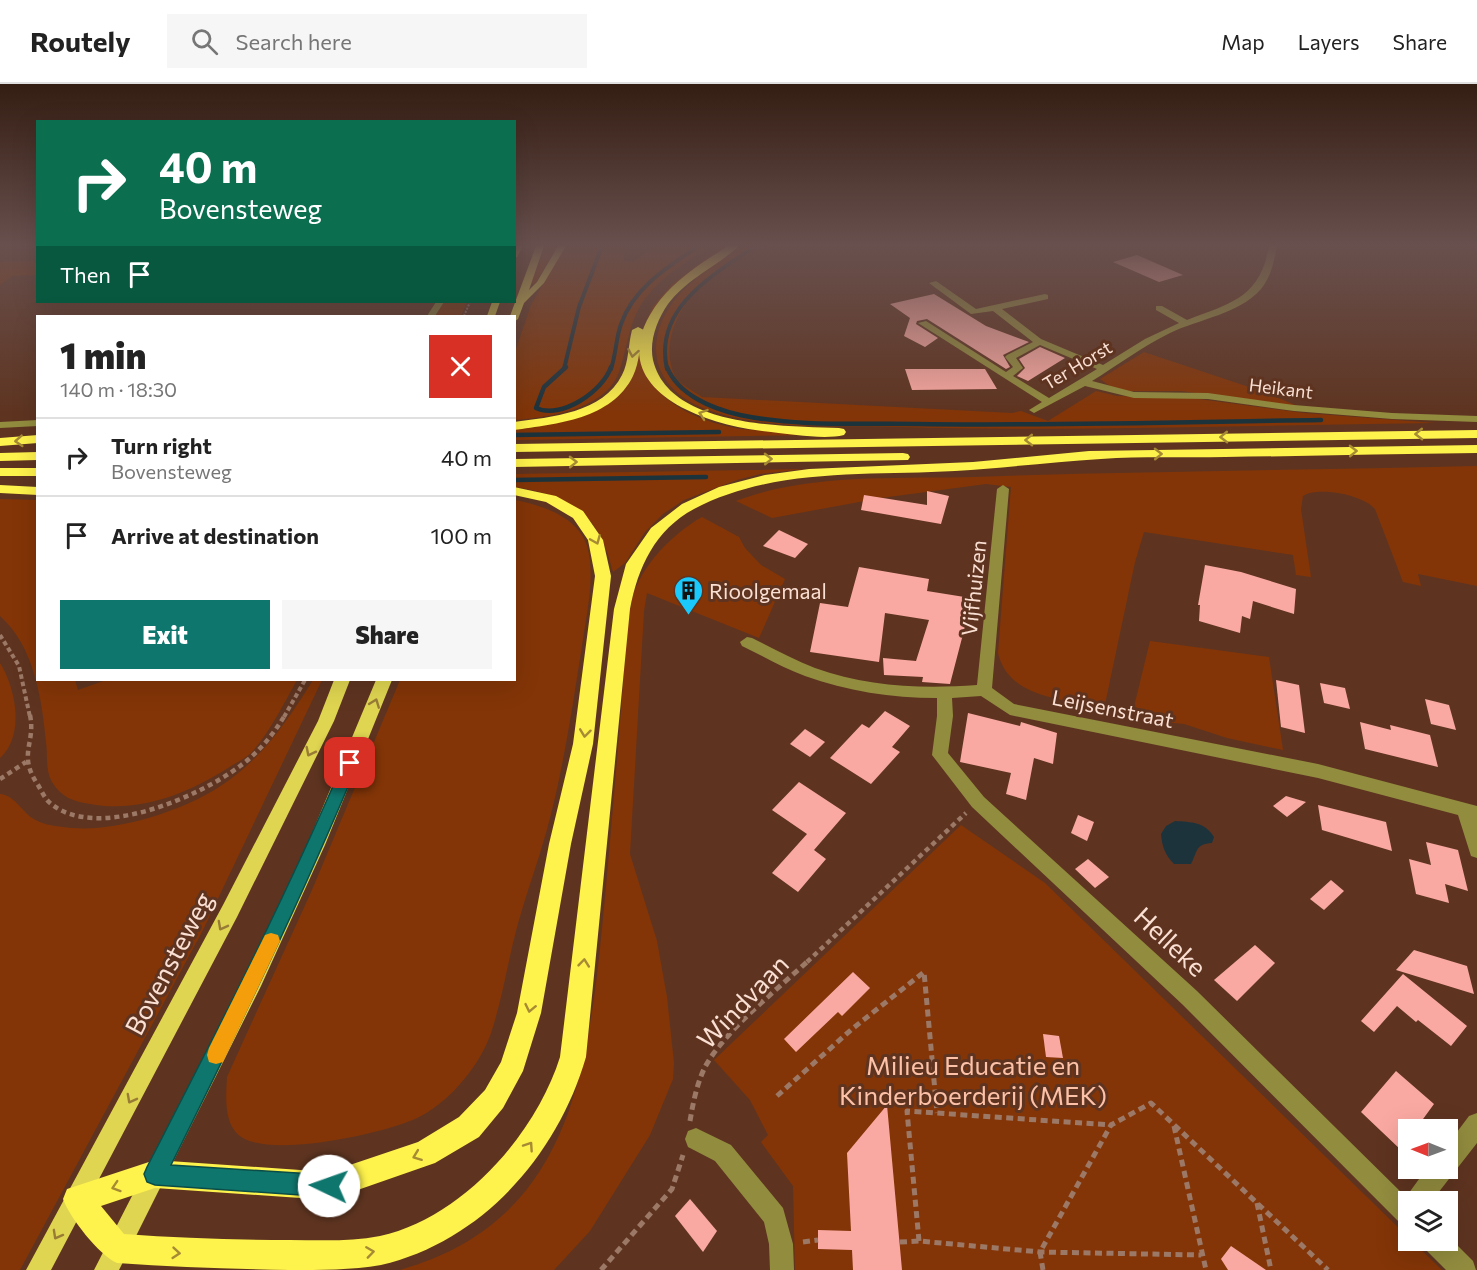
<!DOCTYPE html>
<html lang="en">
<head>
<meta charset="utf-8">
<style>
  :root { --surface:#fff; --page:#f6f6f6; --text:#222; --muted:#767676; --line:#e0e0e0; --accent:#0f766e }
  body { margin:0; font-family:Commissioner,sans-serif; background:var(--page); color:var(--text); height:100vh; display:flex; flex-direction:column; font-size:22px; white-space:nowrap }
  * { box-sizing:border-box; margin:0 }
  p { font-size:20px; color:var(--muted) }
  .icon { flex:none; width:33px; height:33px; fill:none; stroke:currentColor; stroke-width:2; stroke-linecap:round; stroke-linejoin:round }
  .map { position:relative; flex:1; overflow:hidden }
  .details { position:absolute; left:36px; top:231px; width:480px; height:366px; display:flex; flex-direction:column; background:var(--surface); border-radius:0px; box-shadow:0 6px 24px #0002 }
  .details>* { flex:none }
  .banner { position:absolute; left:36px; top:36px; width:480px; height:183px; border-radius:0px; box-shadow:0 6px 24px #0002; background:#0b6e4f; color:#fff; overflow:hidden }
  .needle { width:39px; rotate:271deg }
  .fabs { position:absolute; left:1398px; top:1035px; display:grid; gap:12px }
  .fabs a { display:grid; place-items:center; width:60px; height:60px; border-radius:0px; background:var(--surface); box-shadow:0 6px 24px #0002; font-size:30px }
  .pin { position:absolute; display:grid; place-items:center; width:51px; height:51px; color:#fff; margin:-26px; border-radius:12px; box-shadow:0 3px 9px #0006 }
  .me { position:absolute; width:66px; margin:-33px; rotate:273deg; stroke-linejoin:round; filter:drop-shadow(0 0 4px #0008) }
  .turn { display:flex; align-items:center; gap:21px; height:126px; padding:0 24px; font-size:27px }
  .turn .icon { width:78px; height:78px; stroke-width:2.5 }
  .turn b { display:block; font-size:42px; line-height:51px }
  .then { display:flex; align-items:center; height:57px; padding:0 24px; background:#0003; gap:12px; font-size:22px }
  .round { display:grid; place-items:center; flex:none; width:63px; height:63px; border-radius:0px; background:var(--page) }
  .summary { display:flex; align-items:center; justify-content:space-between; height:102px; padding:0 24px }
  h1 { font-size:36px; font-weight:800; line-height:45px }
  .button { display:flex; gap:12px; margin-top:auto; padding:12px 24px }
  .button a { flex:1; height:69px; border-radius:0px; background:var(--accent); color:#fff; font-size:24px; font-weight:800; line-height:69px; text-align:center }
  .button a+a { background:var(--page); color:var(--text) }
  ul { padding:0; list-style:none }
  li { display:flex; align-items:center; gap:18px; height:78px; padding:0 24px; border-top:2px solid var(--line) }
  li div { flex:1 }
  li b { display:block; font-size:22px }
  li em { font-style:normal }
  header { display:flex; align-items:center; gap:36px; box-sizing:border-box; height:84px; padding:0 30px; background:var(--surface); border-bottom:2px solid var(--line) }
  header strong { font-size:28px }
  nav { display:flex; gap:33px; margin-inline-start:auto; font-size:21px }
  .search { width:420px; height:54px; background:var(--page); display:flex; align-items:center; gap:15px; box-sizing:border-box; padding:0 21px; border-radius:0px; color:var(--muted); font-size:22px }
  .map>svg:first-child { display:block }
  .green { fill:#833507 }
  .water { fill:#1d333c }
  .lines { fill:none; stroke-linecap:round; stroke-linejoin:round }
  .stream-far1 { stroke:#1d333c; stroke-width:4 }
  .stream { stroke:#1d333c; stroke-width:4.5 }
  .building { fill:#faa9a2 }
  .path-far3 { stroke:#9c7867; stroke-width:2; stroke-dasharray:2 1.5; stroke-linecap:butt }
  .path-far2 { stroke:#9c7867; stroke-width:4; stroke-dasharray:4.5 3; stroke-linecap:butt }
  .path-far1 { stroke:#9c7867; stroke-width:4.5; stroke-dasharray:5 4; stroke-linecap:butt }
  .path { stroke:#9c7867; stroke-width:5; stroke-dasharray:7 4.5; stroke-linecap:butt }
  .minor { fill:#928c3f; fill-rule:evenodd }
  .major { fill:#dfd551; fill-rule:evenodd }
  .highway { fill:#fef24c; fill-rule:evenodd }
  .oneway { stroke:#a68a34 }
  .oneway2 { stroke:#987c36 }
  .route { fill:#0f766e; stroke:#0a4d48; stroke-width:1.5 }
  .slow { fill:#f59e0b }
  .labels { text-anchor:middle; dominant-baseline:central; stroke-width:6; stroke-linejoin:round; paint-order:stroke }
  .far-street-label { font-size:18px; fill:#fadfd3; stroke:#5e3420 }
  .street-label { font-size:21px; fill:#fadfd3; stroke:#5e3420 }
  .poi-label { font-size:21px; fill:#fadfd3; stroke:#5e3420; text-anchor:start }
  .near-street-label { font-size:26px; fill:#fadfd3; stroke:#5e3420 }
  .near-park-label { font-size:26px; fill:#fcc1a7; stroke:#5e3420 }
</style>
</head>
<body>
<header>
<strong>Routely</strong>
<div class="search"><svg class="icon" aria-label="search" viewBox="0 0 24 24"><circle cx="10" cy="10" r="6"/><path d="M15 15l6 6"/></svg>Search here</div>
<nav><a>Map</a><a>Layers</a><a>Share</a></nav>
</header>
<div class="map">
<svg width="1477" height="1186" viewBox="0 0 1477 1186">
  <rect width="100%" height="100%" fill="#5e3420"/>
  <g class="green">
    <path d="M 545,162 L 558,162 L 535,200 L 531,200 Z"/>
    <path d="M 565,162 L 627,162 L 623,177 L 634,178 L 654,162 L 710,162 C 685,179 656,196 640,222 C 628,243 627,265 619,288 C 605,326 549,333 515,336 L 515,268 L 531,221 Z"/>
    <path d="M 723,162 L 730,162 L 667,209 L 641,276 C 653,321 708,342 751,346 C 769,347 795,345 810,351 L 515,356 L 514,345 L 536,343 L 613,314 L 653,222 L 672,200 Z"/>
    <path d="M 743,162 L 759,162 C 739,175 715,188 698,205 C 676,227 660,265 676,294 C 681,301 695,308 702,313 L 1012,329 L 1021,327 L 1048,337 L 1096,307 L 1117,312 L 1191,314 L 1304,329 L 1435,339 C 1257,341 1079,348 901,343 C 839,341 771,347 711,327 C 653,308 639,258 678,212 C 696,191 721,177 743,162 Z"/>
    <path d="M 37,177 L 37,191 L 12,192 L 0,201 L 0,178 Z"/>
    <path d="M 444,218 L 467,218 L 461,232 L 435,232 Z"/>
    <path d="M 1144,268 L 1264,308 L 1300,323 L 1181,307 L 1123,307 L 1114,305 L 1100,295 Z"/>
    <path d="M 1477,382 L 1477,502 L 1418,490 L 1421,502 L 1403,498 L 1375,425 C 1364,411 1318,402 1303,412 L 1301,425 L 1311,493 L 1296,491 L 1293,471 L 1144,448 L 1135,478 L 1104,625 C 1066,614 1009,616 998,569 L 1011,403 L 986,400 L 881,414 L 772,434 L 736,417 C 808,389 897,395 974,393 C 1141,387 1309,386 1477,382 Z"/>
    <path d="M 805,385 L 760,390 L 737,396 L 684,416 L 663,430 L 645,448 L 625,479 L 613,488 C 599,430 572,412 515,403 L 514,390 Z"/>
    <path d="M 0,415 L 37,416 L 38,596 L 75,596 L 78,606 L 106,596 L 297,596 C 283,621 270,648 251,669 C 245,675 235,679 228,684 C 187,710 139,729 90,720 C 74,718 61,713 52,698 C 45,686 48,671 46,658 C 42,615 34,562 0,532 Z"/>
    <path d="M 515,416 C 542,421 578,433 587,462 C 596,493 586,531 582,562 C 572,625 563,688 546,749 C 538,778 527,807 519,836 C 508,874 503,914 490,952 C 484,968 472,987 460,1000 C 449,1013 431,1028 415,1035 C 381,1050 275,1073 243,1054 C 223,1042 226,1013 227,993 L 312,806 L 400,596 L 514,596 Z"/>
    <path d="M 702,433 L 739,453 L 745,464 L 761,481 L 785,495 L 759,554 L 647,509 L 644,527 L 630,770 L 657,857 L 667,913 L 674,979 L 673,995 L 650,1051 L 590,1147 L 554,1186 L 400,1186 C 567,1139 587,994 602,845 C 609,773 615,700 621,628 C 624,590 625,551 632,514 C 642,481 672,450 702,433 Z"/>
    <path d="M 1150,557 L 1269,573 L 1283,666 L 1227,654 L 1184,640 L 1153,637 L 1132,631 Z"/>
    <path d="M 0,579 C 16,605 25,651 0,674 Z"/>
    <path d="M 313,596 L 322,596 L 203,846 L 20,1186 L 0,1186 L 0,710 C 14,711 21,726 32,734 C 41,740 53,742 63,743 C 91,747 118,742 145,735 C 231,710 267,671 313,596 Z"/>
    <path d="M 961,741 L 1045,799 L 1408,1153 L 1408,1156 L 1412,1157 L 1442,1186 L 795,1186 L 793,1102 L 761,1058 L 768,1051 L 750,1016 L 714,976 Z"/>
  </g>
  <path class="water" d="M 1175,737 C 1191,738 1205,738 1214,753 L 1212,759 C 1195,760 1198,767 1191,780 L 1174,780 C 1165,771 1162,762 1161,750 L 1166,742 Z"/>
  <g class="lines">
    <g class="stream-far1">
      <path d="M 564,285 L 579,223 L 602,162"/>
      <path d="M 611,285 C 616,270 616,254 621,240 C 634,203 669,182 699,162"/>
      <path d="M 667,285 C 653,224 714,190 756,162"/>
    </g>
    <g class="stream">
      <path d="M 566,283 L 544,303 L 536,324 C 561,336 603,307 611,283"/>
      <path d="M 667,283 C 678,311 713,325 740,331 C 797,343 859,339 917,340 C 1052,342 1186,338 1321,336"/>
      <path d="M 514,351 L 719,348"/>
      <path d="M 514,396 L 706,393"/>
    </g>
  </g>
  <g class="building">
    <path d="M 1137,171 L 1183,191 L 1159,198 L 1113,178 Z"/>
    <path d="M 934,210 L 986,242 L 1029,258 L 1003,271 L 1010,283 L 1006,285 L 927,235 L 917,237 L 916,240 L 938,254 L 925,263 L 904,252 L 910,234 L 890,220 Z"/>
    <path d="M 1040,263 L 1065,274 L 1028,297 L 1017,292 L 1025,284 L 1019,275 Z"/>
    <path d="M 905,285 L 985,285 L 997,305 L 912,306 Z"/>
    <path d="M 927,407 L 949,412 L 941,440 L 861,426 L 864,411 L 927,421 Z"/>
    <path d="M 779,446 L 808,460 L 795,474 L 763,462 Z"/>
    <path d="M 1205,481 L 1241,488 L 1296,505 L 1294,530 L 1253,517 L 1250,535 L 1242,532 L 1240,549 L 1199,537 L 1200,521 L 1198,521 Z"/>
    <path d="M 859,483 L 929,495 L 927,507 L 977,515 L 976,533 L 968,531 L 950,600 L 922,598 L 923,593 L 884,591 L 883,574 L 916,577 L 929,536 L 885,529 L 879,578 L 810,568 L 820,519 L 848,523 Z"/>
    <path d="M 1276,596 L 1299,601 L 1305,649 L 1281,643 Z"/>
    <path d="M 1320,599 L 1345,604 L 1350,625 L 1324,619 Z"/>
    <path d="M 1425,615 L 1449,621 L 1456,646 L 1431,640 Z"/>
    <path d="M 885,627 L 910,642 L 892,663 L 900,668 L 871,700 L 830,674 L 862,640 L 869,644 Z"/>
    <path d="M 968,629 L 1020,642 L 1021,638 L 1057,649 L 1053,680 L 1034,674 L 1026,716 L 1006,710 L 1011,689 L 960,678 Z"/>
    <path d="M 1360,638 L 1391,646 L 1390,641 L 1430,651 L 1438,683 L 1365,665 Z"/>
    <path d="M 805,645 L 825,658 L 810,673 L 790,660 Z"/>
    <path d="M 799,698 L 846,729 L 814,766 L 826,775 L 798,808 L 772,789 L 807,750 L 772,726 Z"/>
    <path d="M 1286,712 L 1306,718 L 1287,733 L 1273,722 Z"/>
    <path d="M 1318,721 L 1386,738 L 1392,767 L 1322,746 Z"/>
    <path d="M 1078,731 L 1094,738 L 1087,757 L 1071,749 Z"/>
    <path d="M 1426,758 L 1458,766 L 1468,807 L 1445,800 L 1449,819 L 1416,810 L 1409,775 L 1431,781 Z"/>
    <path d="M 1088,775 L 1109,793 L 1095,804 L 1075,785 Z"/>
    <path d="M 1331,796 L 1344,807 L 1324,826 L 1310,815 Z"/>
    <path d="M 1255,861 L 1275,879 L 1237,917 L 1214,896 Z"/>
    <path d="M 1414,866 L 1467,882 L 1474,910 L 1396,886 Z"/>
    <path d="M 853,888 L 870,904 L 842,932 L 838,928 L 796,968 L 784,955 Z"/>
    <path d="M 1403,890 L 1467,942 L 1451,962 L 1418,936 L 1416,938 L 1397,922 L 1374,948 L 1361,937 Z"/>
    <path d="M 1043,950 L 1059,952 L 1063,974 L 1046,973 Z"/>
    <path d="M 1396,987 L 1434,1020 L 1415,1046 L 1408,1046 L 1408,1056 L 1401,1066 L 1361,1028 Z"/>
    <path d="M 887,1021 L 902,1186 L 853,1186 L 852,1166 L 818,1165 L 818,1146 L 851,1147 L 847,1069 Z"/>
    <path d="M 690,1115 L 717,1147 L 703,1168 L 675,1132 Z"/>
    <path d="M 1231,1162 L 1266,1186 L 1228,1186 L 1221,1175 Z"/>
  </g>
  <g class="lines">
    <path class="path-far3" d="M 464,232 L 470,218"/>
    <g class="path-far2">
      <path d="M 0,551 L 19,582 L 30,633"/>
      <path d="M 284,633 L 305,596"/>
    </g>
    <g class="path-far1">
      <path d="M 30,631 C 36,660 17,670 38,701 C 41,706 45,715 50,719 C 96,758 199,713 240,682 C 259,668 273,651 285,631"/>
      <path d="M 0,695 L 26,678"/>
      <path d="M 807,878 L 966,729"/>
    </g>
    <g class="path">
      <path d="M 777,1012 L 852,945 L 924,888 L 937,1029"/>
      <path d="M 690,1037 C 693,1019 697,999 705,983 C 725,946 778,905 809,876"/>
      <path d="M 1174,1042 L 1206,1186"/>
      <path d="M 1257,1119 L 1271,1186"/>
      <path d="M 919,1157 L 907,1027 L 1111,1041"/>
      <path d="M 803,1158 L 818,1156"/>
      <path d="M 900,1158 L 919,1157 L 1040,1168 L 1201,1171"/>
      <path d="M 601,1186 L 672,1105 L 683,1071"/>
      <path d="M 1043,1186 L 1040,1168 L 1111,1041 L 1151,1019 L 1328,1186"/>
    </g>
    <g class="minor">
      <path d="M 1269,162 L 1277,162 C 1274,178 1271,193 1261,205 C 1239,230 1199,235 1170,249 C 1143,262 1118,281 1092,297 L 1134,308 L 1208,309 L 1294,321 L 1392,329 L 1477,332 L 1477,338 L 1392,335 L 1294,327 L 1208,315 L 1134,314 L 1085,302 L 1034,329 L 1029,326 L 1042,318 L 918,239 L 926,237 L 1006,288 L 1013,283 L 1005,273 L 1007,271 L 1033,258 L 993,227 L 971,230 L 929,199 L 936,197 L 976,225 L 1045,210 L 1048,211 L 1048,215 L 1002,225 L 1041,255 L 1103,281 L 1145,255 L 1179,239 L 1156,226 L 1156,222 L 1162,222 L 1187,236 C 1231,219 1260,214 1269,162 ZM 1040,261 L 1097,285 L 1049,314 L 1013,292 L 1023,284 L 1016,274 Z"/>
      <path d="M 436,218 L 444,218 L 435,232 L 427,232 Z"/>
      <path d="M 38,336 L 38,342 L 0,344 L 0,338 Z"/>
      <path d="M 1003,401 L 1009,405 L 992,604 L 1014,620 L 1318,680 L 1477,722 L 1477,774 L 1471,772 L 1458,731 L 1318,694 L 1010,631 L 981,612 L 952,614 L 953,632 L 948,669 L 984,713 L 1197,907 L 1406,1113 L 1427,1084 L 1448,1084 L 1448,1060 L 1469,1032 L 1477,1029 L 1477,1059 L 1431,1118 L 1408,1118 L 1408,1143 L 1400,1139 L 1183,921 L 972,723 L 932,671 L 937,632 L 937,614 C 891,614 847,607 805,592 C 783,584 763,572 742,562 L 740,558 L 747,553 L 752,554 C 773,564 794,576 815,584 C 867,603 923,605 977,601 L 997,405 Z"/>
      <path d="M 696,1044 L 731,1061 L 783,1124 L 793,1160 L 794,1186 L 770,1186 L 769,1160 L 764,1138 L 715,1077 L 688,1063 L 685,1055 L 688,1047 Z"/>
      <path d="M 1448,1152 L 1473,1177 L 1476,1186 L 1446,1186 L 1425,1165 L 1422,1156 L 1448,1156 Z"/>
    </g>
    <g class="major">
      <path d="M 523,162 L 517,173 L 514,173 L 515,162 Z"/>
      <path d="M 536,162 L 544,162 L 529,206 L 537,198 L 558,162 L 566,162 L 544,199 L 524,219 L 518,235 L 514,238 L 514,232 L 510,232 Z"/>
      <path d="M 492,218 L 500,218 L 495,232 L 487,232 Z"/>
      <path d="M 334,596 L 350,596 L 334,637 L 237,833 L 51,1186 L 26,1186 L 223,821 L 318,637 Z"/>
      <path d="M 376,596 L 392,596 L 325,761 L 261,902 L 119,1186 L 94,1186 L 247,888 L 307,761 Z"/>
    </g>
    <g class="highway">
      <path d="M 728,162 L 739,162 C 716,183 688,194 668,220 C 657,236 649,257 653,276 C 669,344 784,342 839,344 L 844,345 L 846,348 L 844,351 C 824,356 791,350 771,348 C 702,342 593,303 660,216 C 679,193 703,178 728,162 Z"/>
      <path d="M 638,243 L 644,246 C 639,261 640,278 633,292 C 612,335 557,340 514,346 L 514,338 C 551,333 603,329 622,291 C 629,278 628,261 632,246 Z"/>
      <path d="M 1477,346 L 1477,354 L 514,368 L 514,360 Z"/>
      <path d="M 38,351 L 38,359 L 0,362 L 0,354 Z"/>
      <path d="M 1477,361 L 1477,369 C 1393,370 1309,372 1225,373 C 1184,374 1142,372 1101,375 C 1052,378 1004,384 955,387 C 868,392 774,383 694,425 C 655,446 638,483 630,525 L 586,973 C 558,1070 483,1157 381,1181 C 352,1186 320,1186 290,1186 C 232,1185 175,1183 117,1179 C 99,1171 70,1134 63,1115 L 67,1105 L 155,1076 L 329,1088 L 418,1058 L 459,1033 L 485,1006 L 501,978 L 517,929 L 549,760 L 573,660 L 595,492 L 588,456 L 573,434 L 546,418 L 514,411 L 514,403 L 556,412 L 583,427 L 603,456 L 611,492 L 593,660 L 571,760 L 541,929 L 523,987 L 503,1024 L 479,1053 L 435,1079 L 329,1116 L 155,1104 L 101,1122 L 124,1150 C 179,1154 234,1156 289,1156 C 319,1156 350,1158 380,1152 C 462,1134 536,1050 560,973 L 614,525 L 626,480 L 651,444 L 682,420 L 719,403 L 765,391 L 809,385 L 973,378 L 1089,367 Z"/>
      <path d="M 38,368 L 38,376 L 0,377 L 0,369 Z"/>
      <path d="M 903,369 L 908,370 L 910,373 L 908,376 L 514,383 L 514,375 Z"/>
      <rect x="0" y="384" width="38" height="8"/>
      <path d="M 0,401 L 38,403 L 38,411 L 0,409 Z"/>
    </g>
  </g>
  <defs><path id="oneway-chevron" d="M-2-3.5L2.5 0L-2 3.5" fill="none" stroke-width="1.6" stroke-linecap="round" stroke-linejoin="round" transform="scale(1.5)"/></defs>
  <g class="oneway">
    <use href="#oneway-chevron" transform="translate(633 269) rotate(100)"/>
    <use href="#oneway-chevron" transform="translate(703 330) rotate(-161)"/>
    <use href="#oneway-chevron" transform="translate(1419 350) rotate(179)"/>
    <use href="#oneway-chevron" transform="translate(1224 353) rotate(179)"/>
    <use href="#oneway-chevron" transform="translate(1029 356) rotate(179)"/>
    <use href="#oneway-chevron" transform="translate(19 357) rotate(176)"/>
    <use href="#oneway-chevron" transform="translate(1353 367) rotate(-1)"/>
    <use href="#oneway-chevron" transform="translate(1158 370) rotate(-1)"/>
    <use href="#oneway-chevron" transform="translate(768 375) rotate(-1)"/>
    <use href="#oneway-chevron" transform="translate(573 378) rotate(-1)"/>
    <use href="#oneway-chevron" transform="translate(596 456) rotate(67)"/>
    <use href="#oneway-chevron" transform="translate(585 649) rotate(97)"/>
    <use href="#oneway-chevron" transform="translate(584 879) rotate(-84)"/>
    <use href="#oneway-chevron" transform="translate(530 924) rotate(102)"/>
    <use href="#oneway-chevron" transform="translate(529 1062) rotate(-56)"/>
    <use href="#oneway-chevron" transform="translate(417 1072) rotate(159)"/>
    <use href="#oneway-chevron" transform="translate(116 1103) rotate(162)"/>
    <use href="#oneway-chevron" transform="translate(370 1168) rotate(-8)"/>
    <use href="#oneway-chevron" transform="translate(176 1169) rotate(5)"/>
  </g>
  <g class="oneway2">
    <use href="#oneway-chevron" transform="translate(375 619) rotate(-69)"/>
    <use href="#oneway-chevron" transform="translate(310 668) rotate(117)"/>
    <use href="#oneway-chevron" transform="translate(222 842) rotate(118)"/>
    <use href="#oneway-chevron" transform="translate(131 1015) rotate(118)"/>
    <use href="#oneway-chevron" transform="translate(57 1151) rotate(119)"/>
  </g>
  <linearGradient id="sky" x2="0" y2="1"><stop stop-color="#341d12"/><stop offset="0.49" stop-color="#68504e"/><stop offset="1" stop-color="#68504e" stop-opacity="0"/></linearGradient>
  <rect width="1477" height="329" fill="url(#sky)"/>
  <path class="route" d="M 350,673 L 356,674 L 358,679 C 301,816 237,948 171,1081 L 329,1091 L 336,1094 L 340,1102 L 336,1110 L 329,1113 L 155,1101 L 147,1098 L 144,1090 L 147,1083 C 216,949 284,817 343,679 L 345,674 Z"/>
  <path class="slow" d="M 271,849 L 278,851 L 280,857 L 223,978 L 216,980 L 209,978 L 207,971 L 209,964 L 265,851 Z"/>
  <defs>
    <symbol id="building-pin" viewBox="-11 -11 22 30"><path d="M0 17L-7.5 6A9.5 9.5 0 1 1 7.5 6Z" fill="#1bcafc" stroke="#5e3420"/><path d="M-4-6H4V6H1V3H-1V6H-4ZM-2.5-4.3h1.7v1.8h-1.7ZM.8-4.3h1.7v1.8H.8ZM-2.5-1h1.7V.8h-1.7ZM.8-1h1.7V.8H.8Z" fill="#111"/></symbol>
  </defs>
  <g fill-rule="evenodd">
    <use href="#building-pin" x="672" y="490" width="33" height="45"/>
  </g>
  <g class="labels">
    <g class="far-street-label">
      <text transform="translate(1077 281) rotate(-31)">Ter Horst</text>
      <text transform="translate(1281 304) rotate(7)">Heikant</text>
    </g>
    <g class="street-label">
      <text transform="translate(973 504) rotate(-84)">Vijfhuizen</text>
      <text transform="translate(1113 624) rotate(11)">Leijsenstraat</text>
    </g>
    <g class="poi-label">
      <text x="709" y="506">Rioolgemaal</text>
    </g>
    <g class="near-street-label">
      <text transform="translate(1171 857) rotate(43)">Helleke</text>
      <text transform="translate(168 879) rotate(-62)">Bovensteweg</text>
      <text transform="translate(742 917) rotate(-46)">Windvaan</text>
    </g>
    <g class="near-park-label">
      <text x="973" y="980">Milieu Educatie en<tspan x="973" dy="30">Kinderboerderij (MEK)</tspan></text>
    </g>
  </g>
</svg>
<div class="fabs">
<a><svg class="needle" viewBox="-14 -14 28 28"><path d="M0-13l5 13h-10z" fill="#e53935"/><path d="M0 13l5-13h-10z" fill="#767676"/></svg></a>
<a><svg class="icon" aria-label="layers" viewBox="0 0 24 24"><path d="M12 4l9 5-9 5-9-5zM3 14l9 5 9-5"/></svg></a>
</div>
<div class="pin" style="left:350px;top:679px;background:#d93025"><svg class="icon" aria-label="arrive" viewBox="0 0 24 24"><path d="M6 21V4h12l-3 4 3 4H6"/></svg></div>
<svg class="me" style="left:329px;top:1102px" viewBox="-20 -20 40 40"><circle r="19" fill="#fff"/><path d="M0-13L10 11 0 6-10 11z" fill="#0f766e"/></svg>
<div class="banner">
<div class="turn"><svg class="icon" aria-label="right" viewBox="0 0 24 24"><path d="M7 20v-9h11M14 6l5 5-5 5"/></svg><div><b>40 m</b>Bovensteweg</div></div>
<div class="then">Then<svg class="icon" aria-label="arrive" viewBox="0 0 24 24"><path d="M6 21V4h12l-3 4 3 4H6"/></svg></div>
</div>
<section class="details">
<div class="summary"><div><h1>1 min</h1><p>140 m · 18:30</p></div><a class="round" style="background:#d93025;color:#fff"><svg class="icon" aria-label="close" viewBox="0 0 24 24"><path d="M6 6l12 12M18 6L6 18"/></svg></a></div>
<ul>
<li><svg class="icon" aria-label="right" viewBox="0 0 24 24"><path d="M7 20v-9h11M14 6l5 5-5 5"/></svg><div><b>Turn right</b><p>Bovensteweg</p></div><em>40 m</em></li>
<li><svg class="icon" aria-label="arrive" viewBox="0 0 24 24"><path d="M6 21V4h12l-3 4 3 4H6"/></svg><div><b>Arrive at destination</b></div><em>100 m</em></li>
</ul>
<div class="button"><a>Exit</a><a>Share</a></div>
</section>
</div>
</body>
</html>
